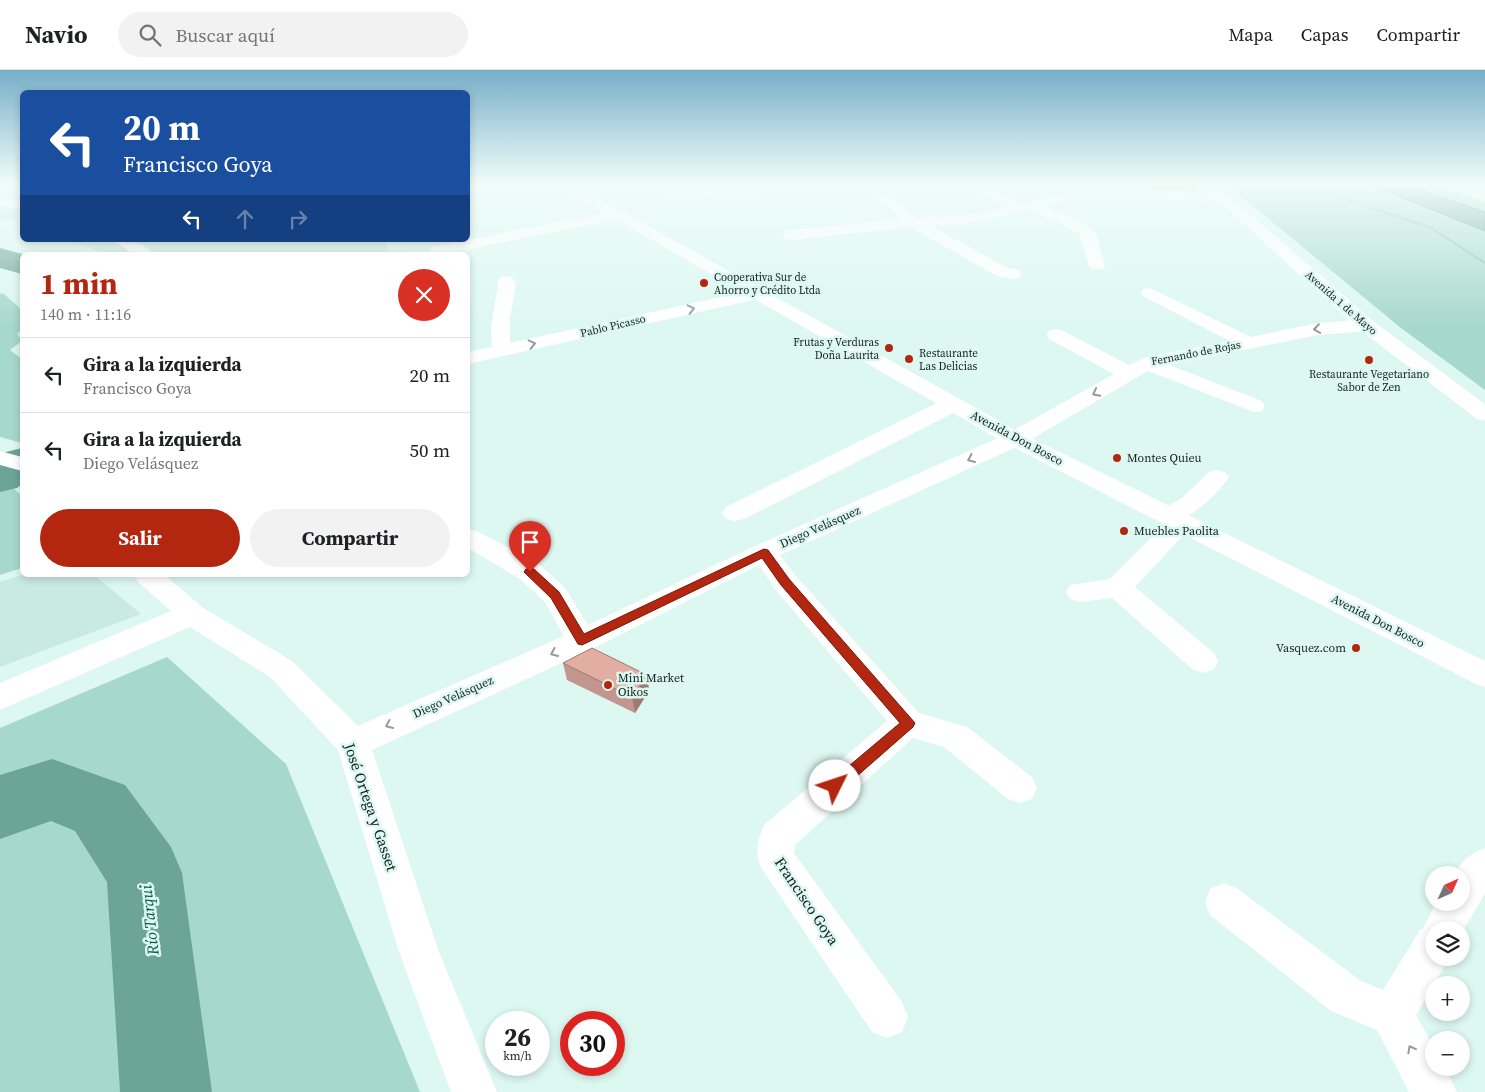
<!DOCTYPE html>
<html lang="es">
<head>
<meta charset="utf-8">
<style>
  :root { --surface:#fff; --page:#f2f2f2; --text:#202124; --muted:#757577; --line:#e0e0e0; --accent:#b32610 }
  body { margin:0; font-family:"Source Serif 4",serif; background:var(--page); color:var(--text); height:100vh; display:flex; flex-direction:column; font-size:19px; white-space:nowrap }
  * { box-sizing:border-box; margin:0 }
  p { font-size:16px; color:var(--muted) }
  .icon { flex:none; width:28px; height:28px; fill:none; stroke:currentColor; stroke-width:2; stroke-linecap:round; stroke-linejoin:round }
  .map { position:relative; flex:1; overflow:hidden }
  .drawer { position:absolute; left:20px; top:182px; width:450px; height:325px; display:flex; flex-direction:column; background:var(--surface); border-radius:8px; box-shadow:0 2px 8px #0003 }
  .drawer>* { flex:none }
  .hud { position:absolute; left:20px; top:20px; width:450px; height:152px; border-radius:8px; box-shadow:0 2px 8px #0003; background:#1a4fa0; color:#fff; overflow:hidden }
  .needle { width:32px; rotate:45deg }
  .tools { position:absolute; left:1425px; top:796px; display:grid; gap:10px }
  .tools a { display:grid; place-items:center; width:45px; height:45px; border-radius:50%; background:var(--surface); box-shadow:0 2px 8px #0003; font-size:25px }
  .speed { position:absolute; left:485px; top:941px; display:flex; gap:10px; font-size:25px; font-weight:700; text-align:center }
  .speed>* { display:grid; place-content:center; width:65px; height:65px; border-radius:50%; background:var(--surface); box-shadow:0 2px 8px #0003; line-height:1 }
  .speed small { font-size:12px; font-weight:400 }
  .speed .limit { border:8px solid #d22; background:#fff; color:#111 }
  .pin { position:absolute; display:grid; place-items:center; width:42px; height:42px; color:#fff; margin:-51px -21px; border-radius:50% 50% 50% 0; rotate:-45deg; box-shadow:0 0 5px #0007 }
  .pin .icon { rotate:45deg }
  .me { position:absolute; width:55px; margin:-28px; rotate:49deg; stroke-linejoin:round; filter:drop-shadow(0 0 4px #0008) }
  .turn { display:flex; align-items:center; gap:18px; height:105px; padding:0 20px; font-size:22px }
  .turn .icon { width:65px; height:65px; stroke-width:2.5 }
  .turn b { display:block; font-size:35px; line-height:42px }
  .lanes { display:flex; align-items:center; height:48px; padding:0 20px; background:#0003; justify-content:center; gap:25px; direction:ltr }
  .lanes .off { opacity:.35 }
  .round { display:grid; place-items:center; flex:none; width:52px; height:52px; border-radius:26px; background:var(--page) }
  .summary { display:flex; align-items:center; justify-content:space-between; height:85px; padding:0 20px }
  h1 { font-size:30px; font-weight:700; line-height:38px; color:var(--accent) }
  .cta { display:flex; gap:10px; margin-top:auto; padding:10px 20px }
  .cta a { flex:1; height:58px; border-radius:30px; background:var(--accent); color:#fff; font-size:20px; font-weight:700; line-height:58px; text-align:center }
  .cta a+a { background:var(--page); color:var(--text) }
  ul { padding:0; list-style:none }
  li { display:flex; align-items:center; gap:15px; height:75px; padding:0 20px; border-top:1px solid var(--line) }
  li div { flex:1 }
  li b { display:block; font-size:19px }
  li em { font-style:normal }
  header { display:flex; align-items:center; gap:30px; box-sizing:border-box; height:70px; padding:0 25px; background:var(--surface); border-bottom:1px solid var(--line) }
  header strong { font-size:24px }
  nav { display:flex; gap:28px; margin-inline-start:auto; font-size:18px }
  .search { width:350px; height:45px; background:var(--page); display:flex; align-items:center; gap:12px; box-sizing:border-box; padding:0 18px; border-radius:28px; color:var(--muted); font-size:19px }
  .map>svg:first-child { display:block }
  .built { fill:#c8eae2 }
  .green { fill:#a7d8cd }
  .water { fill:#6ca498; stroke:#527c73 }
  .lines { fill:none; stroke-linecap:round; stroke-linejoin:round }
  .river { fill:#6ca498; fill-rule:evenodd }
  .path { stroke:#869a95; stroke-width:2; stroke-dasharray:1 1; stroke-linecap:butt }
  .minor { fill:#fff; fill-rule:evenodd }
  .major { fill:#fff; fill-rule:evenodd }
  .wall { fill:#c2968d }
  .shaded-wall { fill:#9e7a73 }
  .building { fill:#e2aea4; stroke:#9e7a73 }
  .oneway { stroke:#969b9a }
  .route { fill:#b32610; stroke:#74190a }
  .poi-dot { fill:#b32610; stroke:#ddf8f1; stroke-width:2 }
  .labels { text-anchor:middle; dominant-baseline:central; stroke-width:5; stroke-linejoin:round; paint-order:stroke }
  .far-poi-label { font-size:11px; fill:#16201e; stroke:#ddf8f1; text-anchor:start }
  .far-street-label { font-size:11px; fill:#16201e; stroke:#ddf8f1 }
  .street-label { font-size:12px; fill:#16201e; stroke:#ddf8f1 }
  .poi-label { font-size:12px; fill:#16201e; stroke:#ddf8f1; text-anchor:start }
  .near-street-label { font-size:15px; fill:#16201e; stroke:#ddf8f1 }
  .near-water-label { font-size:16px; font-style:italic; fill:#07594d; stroke:#ddf8f1 }
</style>
</head>
<body>
<header>
<strong>Navio</strong>
<div class="search"><svg class="icon" aria-label="search" viewBox="0 0 24 24"><circle cx="10" cy="10" r="6"/><path d="M15 15l6 6"/></svg>Buscar aquí</div>
<nav><a>Mapa</a><a>Capas</a><a>Compartir</a></nav>
</header>
<div class="map">
<svg width="1485" height="1022" viewBox="0 0 1485 1022">
  <rect width="100%" height="100%" fill="#ddf8f1"/>
  <g class="built">
    <path d="M 0,113 L 22,113 L 22,153 L 14,150 L 0,150 Z"/>
    <path d="M 69,170 L 386,170 L 389,185 L 109,185 Z"/>
    <path d="M 22,505 L 94,505 L 141,544 L 0,597 L 0,512 Z"/>
  </g>
  <g class="green">
    <path d="M 1225,113 L 1366,113 L 1485,161 L 1485,320 L 1401,258 Z"/>
    <path d="M 1401,113 L 1430,113 L 1485,132 L 1485,142 Z"/>
    <path d="M 3,223 L 22,240 L 22,260 L 17,264 L 22,271 L 10,280 L 22,289 L 22,373 L 0,367 L 0,224 Z"/>
    <path d="M 0,415 L 12,417 L 22,426 L 22,498 L 0,505 Z"/>
    <path d="M 167,587 L 286,694 L 420,1022 L 0,1022 L 0,658 Z"/>
  </g>
  <path class="water" d="M 1366,113 L 1401,113 L 1485,142 L 1485,161 Z"/>
  <g class="lines">
    <g class="river">
      <path d="M 0,178 L 26,185 L 22,185 L 22,204 L 0,198 Z"/>
      <path d="M 22,378 L 22,414 L 17,418 L 0,422 L 0,386 L 6,382 Z"/>
      <path d="M 52,689 L 125,715 L 171,777 L 182,803 L 212,1022 L 120,1022 L 107,812 L 75,761 L 51,751 L 0,769 L 0,705 Z"/>
    </g>
    <path class="path" d="M 1299,113 L 1431,158 L 1485,193"/>
    <g class="minor">
      <path d="M 739,113 L 834,113 L 828,117 L 676,129 L 669,125 L 676,121 L 741,116 Z"/>
      <path d="M 961,113 L 979,113 L 1022,133 L 1082,120 L 1219,123 L 1226,127 L 1219,131 L 1082,128 L 1046,136 L 1090,157 L 1097,166 L 1105,196 L 1103,199 L 1091,199 L 1089,196 L 1079,163 L 1031,140 L 975,152 L 930,156 L 1008,198 L 1019,200 L 1021,204 L 1019,208 L 1013,209 L 997,206 L 910,157 L 790,170 L 785,168 L 782,165 L 785,162 L 790,160 L 900,149 L 877,127 L 884,123 L 889,124 L 916,148 L 975,144 L 1007,137 Z"/>
      <path d="M 1436,113 L 1457,113 L 1485,122 L 1485,131 L 1437,116 Z"/>
      <path d="M 0,129 L 22,130 L 22,138 L 0,137 Z"/>
      <path d="M 615,141 L 620,142 L 622,145 L 620,148 L 441,185 L 431,184 L 429,181 L 431,178 L 437,176 Z"/>
      <path d="M 112,170 C 127,170 144,172 154,185 L 135,185 Z"/>
      <path d="M 506,206 L 512,207 L 516,215 L 510,248 L 510,273 L 758,219 L 764,220 L 767,224 L 764,228 L 758,229 L 468,294 L 468,282 L 492,277 L 491,257 L 498,215 L 498,211 L 500,207 Z"/>
      <path d="M 1150,218 L 1251,267 L 1318,253 L 1366,249 L 1373,251 L 1375,255 L 1373,259 L 1366,261 L 1318,265 L 1169,295 L 1262,331 L 1265,336 L 1262,341 L 1254,342 L 1148,301 L 1023,374 L 780,485 L 795,505 L 919,643 L 967,657 L 1032,707 L 1037,718 L 1032,729 L 1020,733 L 1008,729 L 944,677 L 913,668 L 795,775 L 794,783 L 902,932 L 908,947 L 902,962 L 887,968 L 872,962 L 762,799 C 754,782 757,772 764,755 L 887,651 L 775,519 L 759,495 L 592,579 L 372,680 L 439,882 L 497,1022 L 451,1022 L 399,882 L 338,680 L 270,607 L 190,557 L 0,640 L 0,613 L 171,541 L 138,512 L 134,505 L 165,505 L 202,537 L 292,591 L 358,656 L 564,566 L 545,532 L 520,509 L 468,478 L 468,459 L 477,461 L 540,495 L 565,518 L 588,555 L 755,476 L 1007,364 L 1114,304 L 1049,269 L 1047,265 L 1049,261 L 1056,259 L 1063,261 L 1129,295 L 1147,287 L 1230,271 L 1144,227 L 1141,223 L 1144,219 Z"/>
      <path d="M 953,328 L 961,329 L 964,334 L 961,339 L 744,449 L 735,451 L 726,449 L 722,443 L 726,437 L 945,329 Z"/>
      <path d="M 0,381 L 22,387 L 22,401 L 0,395 Z"/>
      <path d="M 1217,400 L 1225,402 L 1229,407 C 1219,422 1204,436 1188,446 L 1194,452 L 1190,458 L 1135,517 L 1214,583 L 1218,591 L 1214,599 L 1203,603 L 1192,599 L 1112,528 L 1080,532 L 1070,529 L 1066,522 L 1070,515 L 1110,509 L 1166,453 L 1161,452 L 1157,446 L 1161,440 L 1182,428 L 1209,402 Z"/>
      <path d="M 1485,778 L 1485,823 L 1461,865 L 1461,860 L 1434,860 L 1434,888 L 1449,888 L 1416,945 L 1434,977 L 1434,998 L 1445,998 L 1457,1022 L 1409,1022 L 1377,960 L 1331,941 L 1210,845 L 1205,832 L 1210,819 L 1224,813 L 1238,819 L 1361,911 L 1383,920 L 1420,860 L 1423,859 L 1436,832 L 1461,832 L 1461,805 L 1453,805 C 1462,791 1469,784 1485,778 Z"/>
    </g>
    <g class="major">
      <path d="M 553,113 L 570,113 L 1023,364 L 1485,591 L 1485,617 L 1474,613 L 1007,374 Z"/>
      <path d="M 1199,113 L 1214,113 L 1373,251 L 1485,334 L 1485,350 L 1477,349 L 1359,259 Z"/>
    </g>
  </g>
  <g class="wall">
    <path d="M 1145,113 L 1198,113 L 1196,121 L 1151,120 Z"/>
    <path d="M 563,593 L 647,605 L 649,621 L 635,643 L 567,610 Z"/>
  </g>
  <path class="shaded-wall" d="M 647,605 L 649,621 L 635,643 L 632,627 Z"/>
  <path class="building" d="M 592,578 L 647,605 L 632,627 L 563,593 Z"/>
  <defs><path id="oneway-chevron" d="M-2-3.5L2.5 0L-2 3.5" fill="none" stroke-width="1.6" stroke-linecap="round" stroke-linejoin="round" transform="scale(1.25)"/></defs>
  <g class="oneway">
    <use href="#oneway-chevron" transform="translate(691 239) rotate(-13)"/>
    <use href="#oneway-chevron" transform="translate(1317 259) rotate(172)"/>
    <use href="#oneway-chevron" transform="translate(532 274) rotate(-13)"/>
    <use href="#oneway-chevron" transform="translate(1096 323) rotate(152)"/>
    <use href="#oneway-chevron" transform="translate(971 389) rotate(156)"/>
    <use href="#oneway-chevron" transform="translate(554 583) rotate(156)"/>
    <use href="#oneway-chevron" transform="translate(389 655) rotate(155)"/>
    <use href="#oneway-chevron" transform="translate(1411 979) rotate(-119)"/>
  </g>
  <linearGradient id="sky" x2="0" y2="1"><stop stop-color="#76aec8"/><stop offset="0.44" stop-color="#f0fcf9"/><stop offset="1" stop-color="#f0fcf9" stop-opacity="0"/></linearGradient>
  <rect width="1485" height="257" fill="url(#sky)"/>
  <path class="route" d="M 764,479 L 768,480 L 789,509 L 915,653 L 913,657 L 840,721 L 835,723 L 830,721 L 828,716 L 830,712 L 900,653 L 781,515 L 762,488 L 582,575 L 578,574 L 551,528 L 524,502 L 526,499 L 534,499 L 559,522 L 584,564 Z"/>
  <g class="poi-dot">
    <circle cx="704" cy="213" r="5"/>
    <circle cx="889" cy="278" r="5"/>
    <circle cx="909" cy="289" r="5"/>
    <circle cx="1369" cy="290" r="5"/>
    <circle cx="1117" cy="388" r="5"/>
    <circle cx="1124" cy="461" r="5"/>
    <circle cx="1356" cy="578" r="5"/>
    <circle cx="608" cy="615" r="5"/>
  </g>
  <g class="labels">
    <g class="far-poi-label">
      <text x="714" y="207">Cooperativa Sur de<tspan x="714" dy="13">Ahorro y Crédito Ltda</tspan></text>
      <text x="879" y="272" text-anchor="end">Frutas y Verduras<tspan x="879" dy="13">Doña Laurita</tspan></text>
      <text x="919" y="283">Restaurante<tspan x="919" dy="13">Las Delicias</tspan></text>
      <text x="1369" y="304" text-anchor="middle">Restaurante Vegetariano<tspan x="1369" dy="13">Sabor de Zen</tspan></text>
    </g>
    <g class="far-street-label">
      <text transform="translate(1341 233) rotate(41)">Avenida 1 de Mayo</text>
      <text transform="translate(613 256) rotate(-13)">Pablo Picasso</text>
      <text transform="translate(1196 283) rotate(-11)">Fernando de Rojas</text>
    </g>
    <g class="street-label">
      <text transform="translate(1017 368) rotate(28)">Avenida Don Bosco</text>
      <text transform="translate(820 457) rotate(-24)">Diego Velásquez</text>
      <text transform="translate(1378 551) rotate(27)">Avenida Don Bosco</text>
      <text transform="translate(453 627) rotate(-24)">Diego Velásquez</text>
    </g>
    <g class="poi-label">
      <text x="1127" y="388">Montes Quieu</text>
      <text x="1134" y="461">Muebles Paolita</text>
      <text x="1346" y="578" text-anchor="end">Vasquez.com</text>
      <text x="618" y="608">Mini Market<tspan x="618" dy="14">Oikos</tspan></text>
    </g>
    <g class="near-street-label">
      <text transform="translate(371 737) rotate(71)">José Ortega y Gasset</text>
      <text transform="translate(807 831) rotate(56)">Francisco Goya</text>
    </g>
    <g class="near-water-label">
      <text transform="translate(149 850) rotate(-96)">Río Tarqui</text>
    </g>
  </g>
</svg>
<div class="tools">
<a><svg class="needle" viewBox="-14 -14 28 28"><path d="M0-13l5 13h-10z" fill="#e53935"/><path d="M0 13l5-13h-10z" fill="#757577"/></svg></a>
<a><svg class="icon" aria-label="layers" viewBox="0 0 24 24"><path d="M12 4l9 5-9 5-9-5zM3 14l9 5 9-5"/></svg></a>
<a>+</a>
<a>−</a>
</div>
<div class="speed"><div>26<small>km/h</small></div><div class="limit">30</div></div>
<div class="pin" style="left:530px;top:502px;background:#d93025"><svg class="icon" aria-label="arrive" viewBox="0 0 24 24"><path d="M6 21V4h12l-3 4 3 4H6"/></svg></div>
<svg class="me" style="left:835px;top:716px" viewBox="-20 -20 40 40"><circle r="19" fill="#fff"/><path d="M0-13L10 11 0 6-10 11z" fill="#b32610"/></svg>
<div class="hud">
<div class="turn"><svg class="icon" aria-label="left" viewBox="0 0 24 24"><path d="M17 20v-9H6M10 6l-5 5 5 5"/></svg><div><b>20 m</b>Francisco Goya</div></div>
<div class="lanes"><svg class="icon" aria-label="left" viewBox="0 0 24 24"><path d="M17 20v-9H6M10 6l-5 5 5 5"/></svg><svg class="icon off" aria-label="ahead" viewBox="0 0 24 24"><path d="M12 20V5M6 11l6-6 6 6"/></svg><svg class="icon off" aria-label="right" viewBox="0 0 24 24"><path d="M7 20v-9h11M14 6l5 5-5 5"/></svg></div>
</div>
<section class="drawer">
<div class="summary"><div><h1>1 min</h1><p>140 m · 11:16</p></div><a class="round" style="background:#d93025;color:#fff"><svg class="icon" aria-label="close" viewBox="0 0 24 24"><path d="M6 6l12 12M18 6L6 18"/></svg></a></div>
<ul>
<li><svg class="icon" aria-label="left" viewBox="0 0 24 24"><path d="M17 20v-9H6M10 6l-5 5 5 5"/></svg><div><b>Gira a la izquierda</b><p>Francisco Goya</p></div><em>20 m</em></li>
<li><svg class="icon" aria-label="left" viewBox="0 0 24 24"><path d="M17 20v-9H6M10 6l-5 5 5 5"/></svg><div><b>Gira a la izquierda</b><p>Diego Velásquez</p></div><em>50 m</em></li>
</ul>
<div class="cta"><a>Salir</a><a>Compartir</a></div>
</section>
</div>
</body>
</html>
